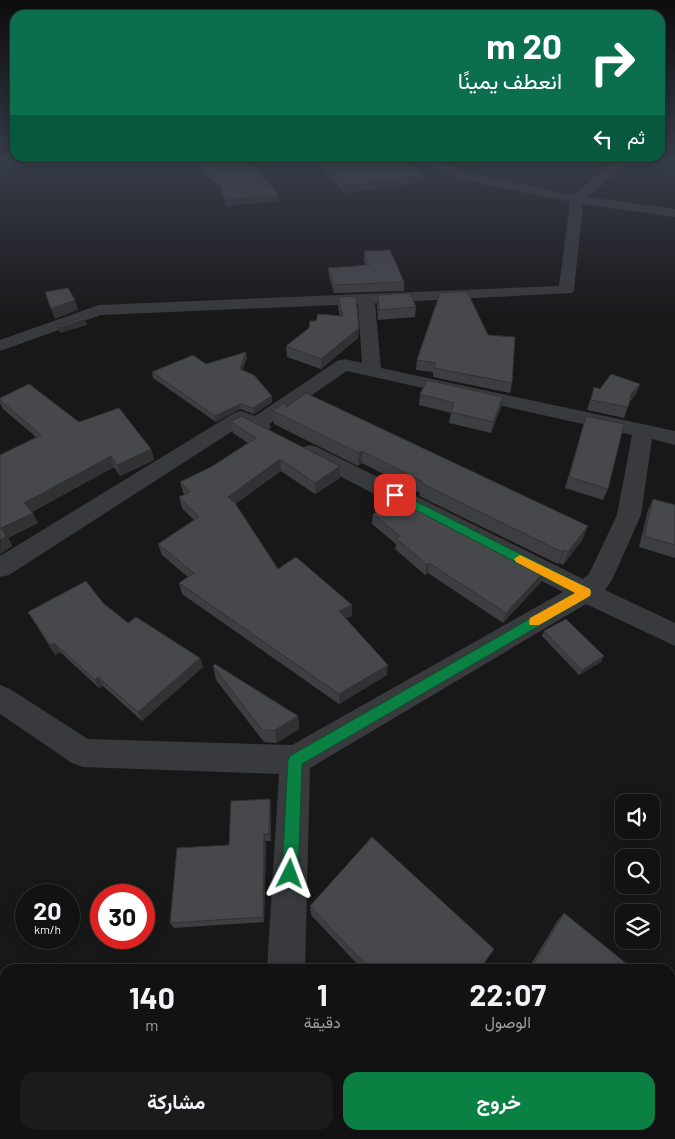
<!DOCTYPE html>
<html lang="ar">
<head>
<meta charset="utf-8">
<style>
  :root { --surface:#121213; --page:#1b1b1c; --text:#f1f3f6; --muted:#9c9ea0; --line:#313233; --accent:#0b8043 }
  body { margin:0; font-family:Barlow,Vazirmatn,sans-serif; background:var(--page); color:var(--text); direction:rtl; height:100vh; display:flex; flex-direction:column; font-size:19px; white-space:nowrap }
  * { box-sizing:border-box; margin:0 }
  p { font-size:16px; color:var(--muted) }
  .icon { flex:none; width:28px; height:28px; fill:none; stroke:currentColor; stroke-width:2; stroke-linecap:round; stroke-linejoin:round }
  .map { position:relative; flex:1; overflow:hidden; direction:ltr }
  .drawer { position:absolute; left:0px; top:964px; width:675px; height:176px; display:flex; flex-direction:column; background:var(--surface); border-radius:15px 15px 0 0; box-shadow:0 2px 12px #0003,0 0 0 1px var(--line); direction:rtl }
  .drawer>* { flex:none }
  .hud { position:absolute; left:10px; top:10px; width:655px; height:152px; border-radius:15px; box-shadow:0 2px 12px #0003,0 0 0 1px var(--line); direction:rtl; background:#0b6e4f; color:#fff; overflow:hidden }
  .tools { position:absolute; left:615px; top:794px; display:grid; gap:10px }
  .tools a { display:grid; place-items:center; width:45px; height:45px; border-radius:10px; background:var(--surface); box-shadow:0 2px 12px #0003,0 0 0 1px var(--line); font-size:25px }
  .speed { position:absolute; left:15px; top:884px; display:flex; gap:10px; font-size:25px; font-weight:700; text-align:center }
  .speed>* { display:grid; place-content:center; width:65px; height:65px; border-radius:50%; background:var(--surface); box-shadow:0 2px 12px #0003,0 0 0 1px var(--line); line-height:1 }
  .speed small { font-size:12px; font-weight:400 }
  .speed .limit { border:8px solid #d22; background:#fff; color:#111 }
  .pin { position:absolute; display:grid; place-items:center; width:42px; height:42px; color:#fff; margin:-21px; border-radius:10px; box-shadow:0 2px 8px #0006 }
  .me { position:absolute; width:55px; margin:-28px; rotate:3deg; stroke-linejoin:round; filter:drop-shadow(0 0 4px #0008) }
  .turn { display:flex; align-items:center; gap:18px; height:105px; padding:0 20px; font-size:22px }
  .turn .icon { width:65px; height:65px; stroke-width:2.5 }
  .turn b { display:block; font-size:35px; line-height:42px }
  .then { display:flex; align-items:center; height:48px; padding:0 20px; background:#0003; gap:10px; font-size:19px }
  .eta { display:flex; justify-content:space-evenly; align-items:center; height:85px; text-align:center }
  .eta b { font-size:30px; font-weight:700; line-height:35px }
  .primary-button { display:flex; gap:10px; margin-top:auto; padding:10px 20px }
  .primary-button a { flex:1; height:58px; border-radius:15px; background:var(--accent); color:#fff; font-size:20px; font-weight:700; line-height:58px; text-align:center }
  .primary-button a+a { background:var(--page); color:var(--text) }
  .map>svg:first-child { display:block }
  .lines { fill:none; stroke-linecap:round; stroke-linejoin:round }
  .minor { fill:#393a3e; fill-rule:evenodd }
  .wall { fill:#3d3e41 }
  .shaded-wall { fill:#323235 }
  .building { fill:#47484c; stroke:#323235 }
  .route { fill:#0b8043; stroke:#07532c }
  .slow { fill:#f59e0b }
</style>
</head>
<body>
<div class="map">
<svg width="675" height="1139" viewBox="0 0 675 1139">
  <rect width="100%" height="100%" fill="#181819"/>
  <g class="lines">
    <g class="minor">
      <path d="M 416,159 L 434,159 L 467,173 L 574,195 L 616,159 L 630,159 L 588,197 L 675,209 L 675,217 L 583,204 L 574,290 L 572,293 L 375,303 L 381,368 L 675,431 L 675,445 L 652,439 L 641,515 L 612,580 L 605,590 L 675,623 L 675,646 L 586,604 L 310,768 L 305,969 L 267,969 L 279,774 L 83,767 L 72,763 L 0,714 L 0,685 L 10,689 L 88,739 L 292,745 L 563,592 L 303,457 L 299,452 L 303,447 L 310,445 L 317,447 L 583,579 L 589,574 L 617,515 L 632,435 L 347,371 L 269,424 L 271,427 L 268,431 L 261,433 L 242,425 L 9,575 L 0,577 L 0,556 L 234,413 L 241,411 L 255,416 L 337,361 L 344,359 L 362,363 L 358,304 L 101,315 L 0,351 L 0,340 L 99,305 L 559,286 L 570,202 L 460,179 Z"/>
      <path d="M 143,1135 L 189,1135 L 187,1139 L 141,1139 Z"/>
    </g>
  </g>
  <g class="wall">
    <path d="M 320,160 L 423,176 L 423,182 L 344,193 L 320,166 Z"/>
    <path d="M 197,162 L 278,195 L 278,201 L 226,206 L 220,187 L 198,168 Z"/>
    <path d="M 364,251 L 404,282 L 404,291 L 334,293 L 329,276 L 328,268 L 365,265 L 364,260 Z"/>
    <path d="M 440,293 L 512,383 L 510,393 L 433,377 L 433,372 L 416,370 L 417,360 Z"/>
    <path d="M 378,295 L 416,307 L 415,317 L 378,320 L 377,305 Z"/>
    <path d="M 338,297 L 359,328 L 358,338 L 321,369 L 287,357 L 286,346 L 309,328 L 340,316 L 338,307 Z"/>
    <path d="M 246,352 L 247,358 L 242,370 L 272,396 L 272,402 L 254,414 L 240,409 L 216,422 L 153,378 L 152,372 L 206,364 Z"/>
    <path d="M 640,384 L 636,394 L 629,403 L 624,418 L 587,410 L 594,387 L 600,389 Z"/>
    <path d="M 420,394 L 503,397 L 501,407 L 491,433 L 449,423 L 451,413 L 419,405 Z"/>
    <path d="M 0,398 L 79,422 L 151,449 L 154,460 L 120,476 L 114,467 L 32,512 L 38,523 L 8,538 L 12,546 L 0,554 L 36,437 L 3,409 L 0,403 Z"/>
    <path d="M 287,407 L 583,539 L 563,565 L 559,563 L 558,564 L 419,496 L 420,493 L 362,463 L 358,466 L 274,424 L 273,411 Z"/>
    <path d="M 586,416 L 608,489 L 603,500 L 565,488 Z"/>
    <path d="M 231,422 L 340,466 L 340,478 L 315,494 L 281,471 L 235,504 L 278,569 L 352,616 L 346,618 L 387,675 L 339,704 L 182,594 L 179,583 L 188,577 L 162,555 L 158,544 L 194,520 L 182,508 L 179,497 L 184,495 L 180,482 L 211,467 L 248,443 L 233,433 Z"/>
    <path d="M 653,499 L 675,505 L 675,558 L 639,547 L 648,510 Z"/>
    <path d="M 373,514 L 541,582 L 503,623 L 428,573 L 425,575 L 395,549 L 396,544 L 372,524 Z"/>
    <path d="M 28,612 L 128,623 L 200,658 L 203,667 L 142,721 L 103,686 L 99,688 L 60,652 L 55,655 Z"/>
    <path d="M 544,631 L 601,662 L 579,675 L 542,636 Z"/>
    <path d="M 213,666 L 298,716 L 299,729 L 276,743 L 264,742 L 216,680 Z"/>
    <path d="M 270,799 L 271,806 L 271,841 L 266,841 L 264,922 L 174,928 L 170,923 L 229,845 Z"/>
    <path d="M 310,906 L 480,969 L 362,969 L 311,915 Z"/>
    <path d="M 564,913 L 633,969 L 528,969 L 558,920 Z"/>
  </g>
  <g class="shaded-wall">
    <path d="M 423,176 L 423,182 L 344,193 L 344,186 Z"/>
    <path d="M 278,195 L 278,201 L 226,206 L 225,200 Z"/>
    <path d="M 75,300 L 78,310 L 55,319 L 51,309 Z"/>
    <path d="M 85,319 L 87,325 L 60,333 L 58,328 Z"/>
    <path d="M 359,328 L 358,338 L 321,369 L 321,359 Z"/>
    <path d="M 246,352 L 247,358 L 241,374 L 240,369 Z"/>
    <path d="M 640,384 L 636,394 L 627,405 L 631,394 Z"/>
    <path d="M 272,396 L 272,402 L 254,414 L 253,408 Z"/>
    <path d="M 503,397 L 501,407 L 491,433 L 493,422 Z"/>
    <path d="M 240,404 L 240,409 L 216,422 L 215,416 Z"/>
    <path d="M 151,449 L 154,460 L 120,476 L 117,465 Z"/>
    <path d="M 362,451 L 362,463 L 358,466 L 359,453 Z"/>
    <path d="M 111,456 L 114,467 L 29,513 L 24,503 Z"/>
    <path d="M 280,459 L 281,471 L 230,508 L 228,497 Z"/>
    <path d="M 340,466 L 340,478 L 315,494 L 315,483 Z"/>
    <path d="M 33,513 L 38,523 L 8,538 L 12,546 L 0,554 L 1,528 Z"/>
    <path d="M 588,526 L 583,539 L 563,565 L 568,552 Z"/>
    <path d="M 564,550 L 559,563 L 558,564 L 562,552 Z"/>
    <path d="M 429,563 L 428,573 L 425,575 L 427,565 Z"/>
    <path d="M 544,572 L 541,582 L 503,623 L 506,613 Z"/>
    <path d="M 352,605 L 352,616 L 339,622 L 339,611 Z"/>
    <path d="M 54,643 L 60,652 L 55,655 L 50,645 Z"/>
    <path d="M 604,656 L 601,662 L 579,675 L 582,670 Z"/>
    <path d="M 200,658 L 203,667 L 142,721 L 138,712 Z"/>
    <path d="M 388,665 L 387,675 L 339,704 L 339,694 Z"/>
    <path d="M 98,677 L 103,686 L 99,688 L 95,680 Z"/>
    <path d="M 298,716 L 299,729 L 276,743 L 275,730 Z"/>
    <path d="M 270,799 L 271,806 L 271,841 L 269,834 Z"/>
    <path d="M 264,834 L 266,841 L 264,922 L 263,917 Z"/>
  </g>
  <g class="building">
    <path d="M 212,159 L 243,159 L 262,174 L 278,195 L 225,200 L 219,181 L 197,162 Z"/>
    <path d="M 325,159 L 405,159 L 423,176 L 344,186 L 320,160 Z"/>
    <path d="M 390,250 L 404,282 L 334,285 L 328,268 L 369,265 L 364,251 Z"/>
    <path d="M 68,288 L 75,300 L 51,309 L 45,292 Z"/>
    <path d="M 467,291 L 488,335 L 515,337 L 512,383 L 434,368 L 436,363 L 417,360 L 440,293 Z"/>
    <path d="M 410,293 L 416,307 L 379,310 L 378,295 Z"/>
    <path d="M 356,296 L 359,328 L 321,359 L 286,346 L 309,328 L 310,321 L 316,321 L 318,314 L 343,316 L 338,297 Z"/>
    <path d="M 84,317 L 85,319 L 58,328 L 58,326 Z"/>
    <path d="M 246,352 L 240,369 L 254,375 L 272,396 L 253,408 L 240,404 L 215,416 L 152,372 L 193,355 L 206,364 Z"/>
    <path d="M 611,374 L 640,384 L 631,394 L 628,407 L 591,400 L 594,387 L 600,389 Z"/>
    <path d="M 427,380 L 503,397 L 493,422 L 451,412 L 454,403 L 420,394 Z"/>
    <path d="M 29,384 L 79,422 L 119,408 L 151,449 L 117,465 L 111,456 L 24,503 L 33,513 L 1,528 L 6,536 L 0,540 L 0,455 L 41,435 L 0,400 L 0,398 Z"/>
    <path d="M 306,393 L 588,526 L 568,552 L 564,550 L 562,552 L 421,483 L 423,482 L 362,451 L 359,453 L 273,411 L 284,403 L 287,407 Z"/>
    <path d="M 241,416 L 340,466 L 315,483 L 280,459 L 228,497 L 235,503 L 278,569 L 296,557 L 352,605 L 339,611 L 388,665 L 339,694 L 179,583 L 194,573 L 158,544 L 199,517 L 179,497 L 190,492 L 180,482 L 211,467 L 256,438 L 231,422 Z"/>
    <path d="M 586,416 L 624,424 L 608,489 L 569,477 Z"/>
    <path d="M 399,498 L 544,572 L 506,613 L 429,563 L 427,565 L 396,538 L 400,536 L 373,514 Z"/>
    <path d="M 653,499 L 675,505 L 675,545 L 644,536 Z"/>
    <path d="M 86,581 L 103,603 L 128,623 L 136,617 L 200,658 L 138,712 L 98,677 L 95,680 L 54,643 L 50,645 L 28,612 Z"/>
    <path d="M 566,619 L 604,656 L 582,670 L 544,631 Z"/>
    <path d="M 215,664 L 298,716 L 275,730 L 262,730 L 213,666 Z"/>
    <path d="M 270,799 L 269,834 L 264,834 L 263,917 L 170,923 L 177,848 L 229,845 L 231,801 Z"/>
    <path d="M 372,837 L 494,949 L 480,969 L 370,969 L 310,906 Z"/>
    <path d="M 564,913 L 633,969 L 532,969 L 531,968 Z"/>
  </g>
  <linearGradient id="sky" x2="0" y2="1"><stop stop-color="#0d0d0e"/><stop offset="0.5" stop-color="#373d49"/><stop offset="1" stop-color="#373d49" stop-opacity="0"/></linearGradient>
  <rect width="675" height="319" fill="url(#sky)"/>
  <path class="route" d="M 395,491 L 590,589 L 591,592 L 590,596 L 302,764 L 298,874 L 296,880 L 290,882 L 285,880 L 282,874 L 288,760 L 290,756 L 575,593 L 391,497 L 389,495 Z"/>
  <path class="slow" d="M 520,555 L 590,589 L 591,592 L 590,596 L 539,625 L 530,625 L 529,622 L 530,618 L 575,593 L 516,562 L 514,559 Z"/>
</svg>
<div class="tools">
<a><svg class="icon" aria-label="sound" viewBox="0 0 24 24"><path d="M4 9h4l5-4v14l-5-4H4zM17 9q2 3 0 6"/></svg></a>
<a><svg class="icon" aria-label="search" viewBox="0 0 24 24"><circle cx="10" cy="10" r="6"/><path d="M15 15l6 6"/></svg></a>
<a><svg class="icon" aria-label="layers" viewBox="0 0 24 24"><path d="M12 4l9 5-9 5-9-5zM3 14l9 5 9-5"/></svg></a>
</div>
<div class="speed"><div>20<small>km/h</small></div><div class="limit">30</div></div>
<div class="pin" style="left:395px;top:495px;background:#d93025"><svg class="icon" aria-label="arrive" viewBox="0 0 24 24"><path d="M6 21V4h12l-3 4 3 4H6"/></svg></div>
<svg class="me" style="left:290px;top:874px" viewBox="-20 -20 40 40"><path d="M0-17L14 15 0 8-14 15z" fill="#0b8043" stroke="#fff" stroke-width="4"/></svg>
<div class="hud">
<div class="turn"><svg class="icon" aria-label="right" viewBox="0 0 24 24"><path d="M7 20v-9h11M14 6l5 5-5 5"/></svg><div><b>20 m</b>انعطف يمينًا</div></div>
<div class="then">ثم<svg class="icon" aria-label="left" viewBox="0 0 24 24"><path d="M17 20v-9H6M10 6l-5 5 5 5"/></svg></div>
</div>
<section class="drawer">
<div class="eta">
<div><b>22:07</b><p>الوصول</p></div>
<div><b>1</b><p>دقيقة</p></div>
<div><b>140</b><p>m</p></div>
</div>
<div class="primary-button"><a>خروج</a><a>مشاركة</a></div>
</section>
</div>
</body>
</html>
